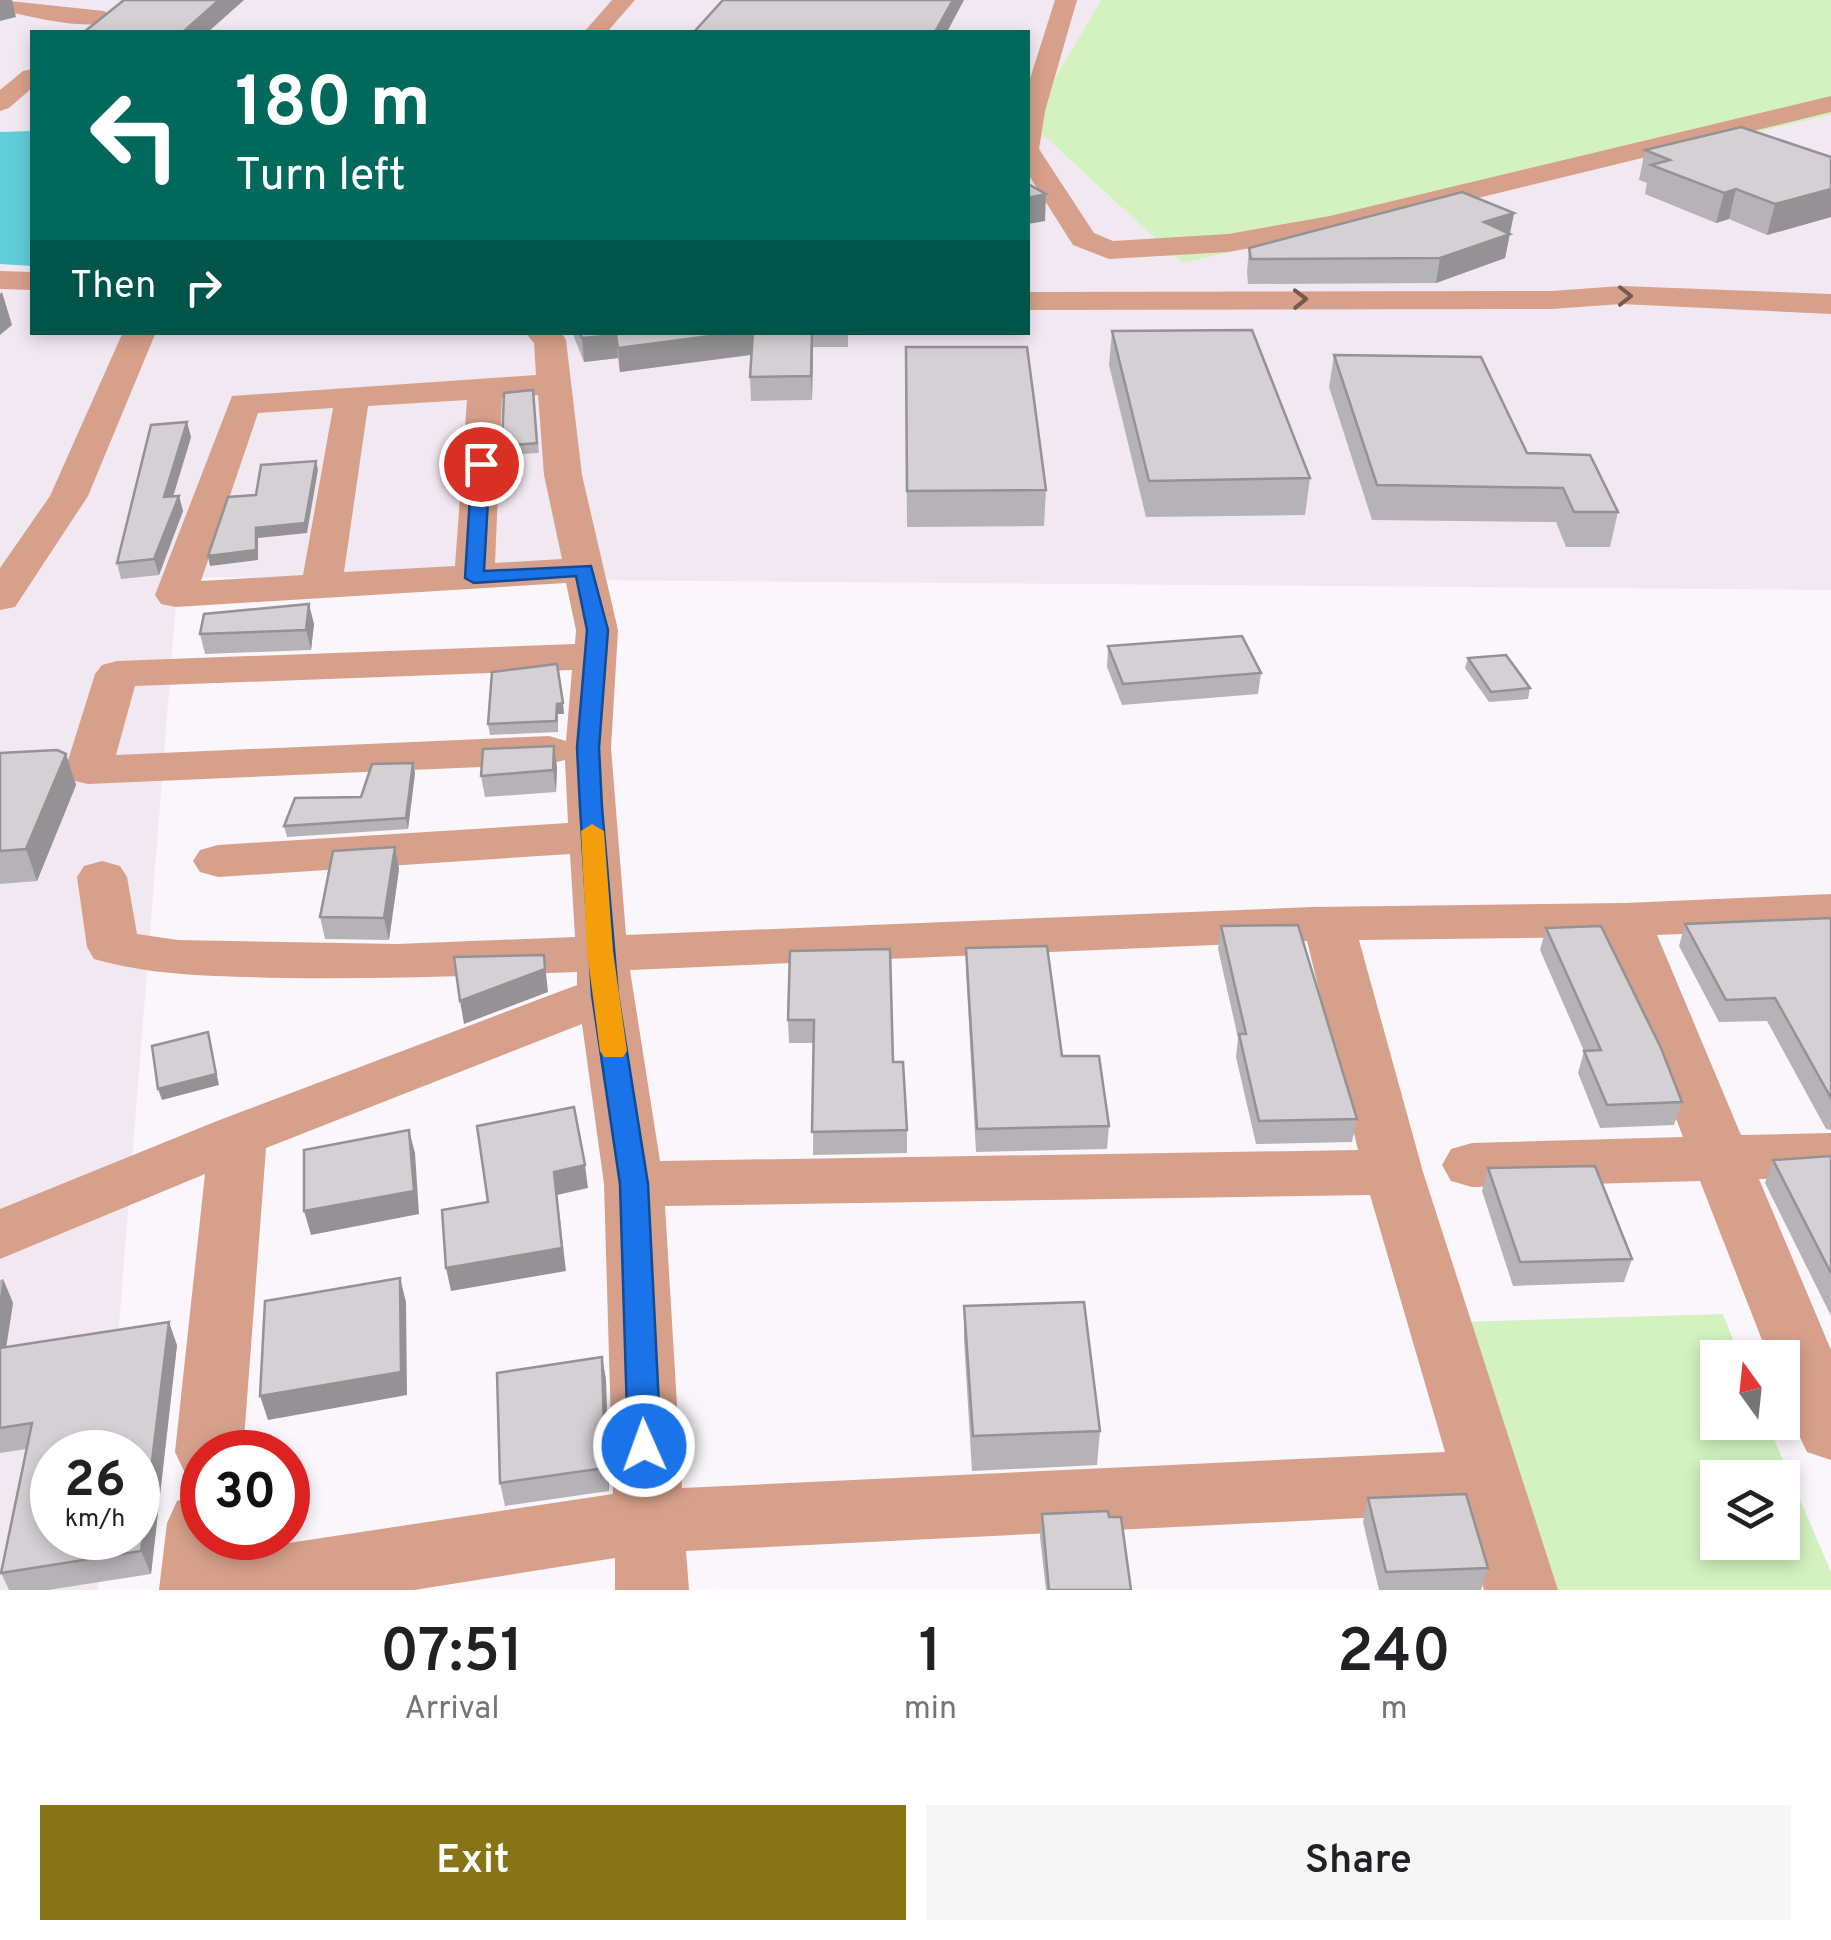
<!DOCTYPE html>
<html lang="en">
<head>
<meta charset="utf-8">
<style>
  :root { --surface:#fff; --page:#f6f6f6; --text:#202124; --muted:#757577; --accent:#867417 }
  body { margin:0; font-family:Overpass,sans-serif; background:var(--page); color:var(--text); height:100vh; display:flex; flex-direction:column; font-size:38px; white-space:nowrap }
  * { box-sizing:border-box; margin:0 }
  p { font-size:32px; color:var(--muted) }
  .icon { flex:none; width:55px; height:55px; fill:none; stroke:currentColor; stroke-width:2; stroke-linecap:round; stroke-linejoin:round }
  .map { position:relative; height:1590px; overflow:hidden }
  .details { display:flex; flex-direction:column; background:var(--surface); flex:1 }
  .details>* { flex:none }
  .hud { position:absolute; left:30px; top:30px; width:1000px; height:305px; border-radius:0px; box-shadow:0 5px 15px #0003; background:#00695c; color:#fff; overflow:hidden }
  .needle { width:65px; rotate:345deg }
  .tools { position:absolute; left:1700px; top:1340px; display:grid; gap:20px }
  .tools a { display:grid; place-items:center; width:100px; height:100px; border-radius:0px; background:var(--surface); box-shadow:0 5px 15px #0003; font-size:50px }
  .speed { position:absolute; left:30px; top:1430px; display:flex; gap:20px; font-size:50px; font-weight:700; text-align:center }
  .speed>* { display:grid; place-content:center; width:130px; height:130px; border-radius:50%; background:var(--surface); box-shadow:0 5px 15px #0003; line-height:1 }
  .speed small { font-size:25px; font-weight:400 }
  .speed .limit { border:15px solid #d22; background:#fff; color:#111 }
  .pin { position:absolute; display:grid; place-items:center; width:85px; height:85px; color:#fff; margin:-42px; border:5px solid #fff; border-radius:50%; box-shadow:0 2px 10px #0007 }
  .me { position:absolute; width:110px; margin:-55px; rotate:358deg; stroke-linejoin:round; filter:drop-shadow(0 0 8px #0008) }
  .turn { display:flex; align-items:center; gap:35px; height:210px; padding:0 40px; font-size:45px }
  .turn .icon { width:130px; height:130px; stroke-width:2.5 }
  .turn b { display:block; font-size:70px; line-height:85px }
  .then { display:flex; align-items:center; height:95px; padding:0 40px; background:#0003; gap:20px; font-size:38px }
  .eta { display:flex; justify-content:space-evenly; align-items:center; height:170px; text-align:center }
  .eta b { font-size:60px; font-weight:600; line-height:70px }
  .cta { display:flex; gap:20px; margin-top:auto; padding:20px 40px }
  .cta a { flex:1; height:115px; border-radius:0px; background:var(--accent); color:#fff; font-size:40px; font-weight:600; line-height:115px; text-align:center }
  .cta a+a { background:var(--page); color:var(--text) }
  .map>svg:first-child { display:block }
  .built { fill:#f2e8f2; fill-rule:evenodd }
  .green { fill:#d3f2c0; fill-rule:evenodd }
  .water { fill:#60cdd8 }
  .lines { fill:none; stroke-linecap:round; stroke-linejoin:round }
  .minor { fill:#d7a08a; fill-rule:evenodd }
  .wall { fill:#b6b3b6 }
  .shaded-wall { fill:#949294 }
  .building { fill:#d4d0d4; stroke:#949294; stroke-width:2.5; fill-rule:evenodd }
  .oneway { stroke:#765a50 }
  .route { fill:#1a73e8; stroke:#114b97; stroke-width:2.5 }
  .slow { fill:#f59e0b }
</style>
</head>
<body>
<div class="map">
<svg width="1831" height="1590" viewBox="0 0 1831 1590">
  <rect width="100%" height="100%" fill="#faf6fb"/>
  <path class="built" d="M 0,0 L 1101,0 L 1029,122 L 1182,263 L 1831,115 L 1831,590 L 178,577 L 109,1452 L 52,1452 L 52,1538 L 102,1538 L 98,1590 L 0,1590 ZM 32,32 L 1028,32 L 1028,332 L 32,332 Z"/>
  <g class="green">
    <path d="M 1101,0 L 1831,0 L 1831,115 L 1182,263 L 1029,122 Z"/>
    <path d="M 1723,1314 L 1740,1357 L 1718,1358 L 1718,1422 L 1767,1423 L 1831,1572 L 1831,1590 L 1547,1590 L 1461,1322 ZM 1718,1478 L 1782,1478 L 1782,1542 L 1718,1542 Z"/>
  </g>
  <path class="water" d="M 32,131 L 32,266 L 0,264 L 0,132 Z"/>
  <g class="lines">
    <g class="minor">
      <path d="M 0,0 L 104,11 L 115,18 C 98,34 23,16 0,9 Z"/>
      <path d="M 612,0 L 635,0 L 607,32 L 584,32 Z"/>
      <path d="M 1055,0 L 1077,0 L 1045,111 L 1039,149 L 1094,233 L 1113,241 L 1228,234 L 1330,216 L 1831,96 L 1831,112 L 1330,234 L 1228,252 L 1109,259 L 1073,245 L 1028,174 L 1028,85 Z"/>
      <path d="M 32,69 L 32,88 L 9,108 L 0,111 L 0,90 L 23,71 Z"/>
      <path d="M 0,271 L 32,272 L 32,290 L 0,289 Z"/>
      <path d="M 1621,286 L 1831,294 L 1831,314 L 1621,304 L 1552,309 L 1028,310 L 1028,292 L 1552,291 Z"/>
      <path d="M 123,332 L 156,332 L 88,496 L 15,607 L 0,610 L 0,568 L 50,496 Z"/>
      <path d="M 525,332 L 561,332 L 566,340 L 582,475 L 618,630 L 611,748 L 626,935 L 1312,907 L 1625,903 L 1831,894 L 1831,928 L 1657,935 L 1741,1135 L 1831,1133 L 1831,1177 L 1759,1179 L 1831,1350 L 1831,1460 L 1807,1452 C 1791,1419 1782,1393 1782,1358 L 1769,1358 L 1700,1181 L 1472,1187 L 1451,1181 L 1442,1165 L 1451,1149 L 1472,1143 L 1683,1137 L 1606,937 L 1359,940 L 1423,1172 L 1558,1590 L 1484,1590 L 1462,1513 L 686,1551 L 689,1590 L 615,1590 L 615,1558 L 414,1590 L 159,1590 L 167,1523 L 177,1501 L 202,1491 L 202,1538 L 236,1538 L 235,1551 L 613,1494 L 604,1184 L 582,1024 L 266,1148 L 243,1452 L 202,1452 L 202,1479 L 185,1473 L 175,1452 L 205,1174 L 0,1259 L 0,1209 L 217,1121 L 577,985 L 577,972 C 479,976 382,979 285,978 C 220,976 157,977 94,959 L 87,947 L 77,877 L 84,866 L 102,861 L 120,866 L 127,877 L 137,934 L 178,940 L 397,944 L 575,937 L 570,854 L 218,877 L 200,872 L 193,861 L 200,850 L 218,845 L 568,823 L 565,760 L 549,764 L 88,784 L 71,780 L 65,770 L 95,674 L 102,665 L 117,661 L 575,644 L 576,630 L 566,583 L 176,607 L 161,604 L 155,595 L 232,396 L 536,375 L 534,343 ZM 538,395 L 544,475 L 562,559 L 495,563 L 502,398 ZM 467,400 L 455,566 L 344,572 L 368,406 ZM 333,408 L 303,575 L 201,581 L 258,413 ZM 572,670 L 566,741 L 549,736 L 116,755 L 135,686 ZM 1307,941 L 1358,1150 L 660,1161 L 630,970 ZM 1370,1195 L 1445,1452 L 682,1488 L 665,1206 Z"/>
    </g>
  </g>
  <g class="wall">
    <path d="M 1645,150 L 1831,157 L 1831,217 L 1767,235 L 1729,219 L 1716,223 L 1645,194 L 1647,183 L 1639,180 Z"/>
    <path d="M 1514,213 L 1505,258 L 1436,283 L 1248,284 L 1247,272 L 1249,248 Z"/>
    <path d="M 1112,331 L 1310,478 L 1305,515 L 1146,517 L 1109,365 Z"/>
    <path d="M 572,332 L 848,332 L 848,347 L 813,347 L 812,400 L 751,401 L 750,377 L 752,355 L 620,372 L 618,358 L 584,362 Z"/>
    <path d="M 906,347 L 1046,490 L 1044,526 L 907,527 Z"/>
    <path d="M 1334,355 L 1527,453 L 1618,512 L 1610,547 L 1566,547 L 1556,522 L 1372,520 L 1329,387 Z"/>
    <path d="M 533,390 L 539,453 L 503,455 L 502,446 Z"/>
    <path d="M 191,437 L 173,497 L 179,496 L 183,511 L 159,575 L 121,579 L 117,563 Z"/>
    <path d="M 314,624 L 311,650 L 205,654 L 200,634 Z"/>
    <path d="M 1108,646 L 1261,673 L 1258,694 L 1122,705 L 1107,667 Z"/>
    <path d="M 1468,658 L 1530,688 L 1528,699 L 1489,702 L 1465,668 Z"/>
    <path d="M 557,664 L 564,714 L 558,714 L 558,732 L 490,735 L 488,724 Z"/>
    <path d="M 554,746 L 557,767 L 556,792 L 485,797 L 481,776 Z"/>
    <path d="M 0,753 L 66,754 L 76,785 L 37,881 L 0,884 Z"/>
    <path d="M 413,763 L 415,773 L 408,829 L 287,837 L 284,826 L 361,797 Z"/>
    <path d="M 395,847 L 399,869 L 389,940 L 325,939 L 320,917 Z"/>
    <path d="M 1831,918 L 1831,1130 L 1826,1129 L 1767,1021 L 1719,1022 L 1679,946 L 1685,924 Z"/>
    <path d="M 1221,926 L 1357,1119 L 1352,1142 L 1256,1144 L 1236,1057 L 1238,1038 L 1218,949 Z"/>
    <path d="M 1546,928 L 1682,1102 L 1674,1125 L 1600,1128 L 1578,1073 L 1584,1051 L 1540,950 Z"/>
    <path d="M 966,948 L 1062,1056 L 1109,1126 L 1107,1149 L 976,1152 L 966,970 Z"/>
    <path d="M 790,951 L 907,1130 L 907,1153 L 813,1155 L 814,1043 L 789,1043 L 788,1020 Z"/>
    <path d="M 1831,1156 L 1831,1316 L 1765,1183 L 1773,1160 Z"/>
    <path d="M 1488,1168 L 1632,1259 L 1624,1282 L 1513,1286 L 1482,1191 Z"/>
    <path d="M 3,1279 L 13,1303 L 6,1347 L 177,1345 L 151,1574 L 48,1590 L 9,1590 L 1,1573 L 26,1449 L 0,1453 L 0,1280 Z"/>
    <path d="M 964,1306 L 1100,1431 L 1097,1465 L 972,1471 L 964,1340 Z"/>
    <path d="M 602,1357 L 606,1380 L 609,1491 L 505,1506 L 500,1483 Z"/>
    <path d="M 1368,1498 L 1488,1568 L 1481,1590 L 1379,1590 L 1363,1522 Z"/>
    <path d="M 1042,1514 L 1109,1517 L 1131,1590 L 1046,1590 L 1040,1537 Z"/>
  </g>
  <g class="shaded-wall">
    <path d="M 0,0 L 12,0 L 16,17 L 0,21 Z"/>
    <path d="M 219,0 L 244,0 L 208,32 L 183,32 Z"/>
    <path d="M 953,0 L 964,0 L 947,32 L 935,32 Z"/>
    <path d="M 1736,189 L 1729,219 L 1716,223 L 1724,193 Z"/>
    <path d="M 1831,189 L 1831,217 L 1767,235 L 1775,204 Z"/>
    <path d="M 1046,194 L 1045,221 L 1028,224 L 1028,198 Z"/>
    <path d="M 1514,213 L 1505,258 L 1436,283 L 1440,258 L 1484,222 Z"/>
    <path d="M 2,292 L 12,325 L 0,335 L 0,294 Z"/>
    <path d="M 741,332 L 754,332 L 755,354 L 620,372 L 618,348 Z"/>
    <path d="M 813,332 L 813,347 L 812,400 L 811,376 Z"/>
    <path d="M 616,335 L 618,358 L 584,362 L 582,338 Z"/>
    <path d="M 187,422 L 191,437 L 168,513 L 164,497 Z"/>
    <path d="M 316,461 L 318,470 L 307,533 L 258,538 L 258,560 L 210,566 L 208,556 L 256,528 Z"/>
    <path d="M 179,496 L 183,511 L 159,575 L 154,559 Z"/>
    <path d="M 309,604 L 314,624 L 311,650 L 306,630 Z"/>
    <path d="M 563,703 L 564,714 L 558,714 L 558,732 L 557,704 Z"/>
    <path d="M 554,746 L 557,767 L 556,792 L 553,770 Z"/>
    <path d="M 66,754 L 76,785 L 37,881 L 26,849 Z"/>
    <path d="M 413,763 L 415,773 L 408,829 L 406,818 Z"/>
    <path d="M 395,847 L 399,869 L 389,940 L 384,918 Z"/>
    <path d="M 544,955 L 548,992 L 464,1024 L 460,1001 Z"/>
    <path d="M 208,1032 L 219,1085 L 162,1100 L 158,1089 Z"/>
    <path d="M 409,1130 L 415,1153 L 419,1214 L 311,1235 L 304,1211 Z"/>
    <path d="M 585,1165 L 588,1188 L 557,1195 L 566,1271 L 451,1291 L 446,1268 L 554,1172 Z"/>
    <path d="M 400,1278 L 406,1302 L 407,1395 L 268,1420 L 260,1396 Z"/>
    <path d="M 3,1279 L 13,1303 L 1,1380 L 0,1380 L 0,1298 Z"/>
    <path d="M 169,1322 L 177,1345 L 151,1574 L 141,1551 Z"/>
    <path d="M 602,1357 L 606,1380 L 609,1491 L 605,1468 Z"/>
  </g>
  <g class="building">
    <path d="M 124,0 L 219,0 L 183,32 L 84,32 Z"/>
    <path d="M 723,0 L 953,0 L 935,32 L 694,32 Z"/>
    <path d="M 1741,127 L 1831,157 L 1831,189 L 1775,204 L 1736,189 L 1724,193 L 1651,165 L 1670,160 L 1645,150 Z"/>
    <path d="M 1028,184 L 1046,194 L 1028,198 Z"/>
    <path d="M 1462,192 L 1514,213 L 1484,222 L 1510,234 L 1440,258 L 1251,259 L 1249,248 Z"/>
    <path d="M 1252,330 L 1310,478 L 1149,481 L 1112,331 Z"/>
    <path d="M 579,332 L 741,332 L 618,348 L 616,335 L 582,338 Z"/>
    <path d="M 753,332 L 812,332 L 811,376 L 750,377 Z"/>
    <path d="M 906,347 L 1027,347 L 1046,490 L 907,491 Z"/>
    <path d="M 1334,355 L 1481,357 L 1527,453 L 1590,455 L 1618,512 L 1574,512 L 1563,488 L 1377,485 Z"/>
    <path d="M 533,390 L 537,443 L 502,446 L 504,393 Z"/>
    <path d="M 187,422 L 164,497 L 179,496 L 154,559 L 117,563 L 151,425 Z"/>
    <path d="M 316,461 L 305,523 L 256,528 L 256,550 L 208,556 L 228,497 L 256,495 L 261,465 Z"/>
    <path d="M 309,604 L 306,630 L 200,634 L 204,614 Z"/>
    <path d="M 1242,636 L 1261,673 L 1123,684 L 1108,646 Z"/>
    <path d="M 1506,655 L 1530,688 L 1491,692 L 1468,658 Z"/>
    <path d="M 557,664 L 563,703 L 557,704 L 556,721 L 488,724 L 492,672 Z"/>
    <path d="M 554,746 L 553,770 L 481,776 L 483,749 Z"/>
    <path d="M 57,750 L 66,754 L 26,849 L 0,851 L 0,753 Z"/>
    <path d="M 413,763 L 406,818 L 284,826 L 295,798 L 361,797 L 372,764 Z"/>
    <path d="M 395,847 L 384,918 L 320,917 L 333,851 Z"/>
    <path d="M 1831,918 L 1831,1098 L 1775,998 L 1726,1000 L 1685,924 Z"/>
    <path d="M 1298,925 L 1357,1119 L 1259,1121 L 1239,1034 L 1246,1034 L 1221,926 Z"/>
    <path d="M 1601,926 L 1661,1048 L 1682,1102 L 1607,1105 L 1584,1051 L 1601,1050 L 1546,928 Z"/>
    <path d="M 1047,946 L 1062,1056 L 1099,1056 L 1109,1126 L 977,1129 L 966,948 Z"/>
    <path d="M 890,949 L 893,1062 L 903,1062 L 907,1130 L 812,1132 L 814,1020 L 788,1020 L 790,951 Z"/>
    <path d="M 544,955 L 545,969 L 460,1001 L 454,957 Z"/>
    <path d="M 208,1032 L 216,1074 L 158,1089 L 152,1046 Z"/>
    <path d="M 574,1107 L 585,1165 L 554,1172 L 562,1248 L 446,1268 L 442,1210 L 488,1202 L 477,1126 Z"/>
    <path d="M 409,1130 L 414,1191 L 304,1211 L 304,1150 Z"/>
    <path d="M 1831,1156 L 1831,1273 L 1773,1160 Z"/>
    <path d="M 1595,1166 L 1632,1259 L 1520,1262 L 1488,1168 Z"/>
    <path d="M 400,1278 L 401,1372 L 260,1396 L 265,1301 Z"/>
    <path d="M 1084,1302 L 1100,1431 L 973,1436 L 964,1306 Z"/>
    <path d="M 169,1322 L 141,1551 L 1,1573 L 32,1423 L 0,1428 L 0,1348 ZM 52,1452 L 138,1452 L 138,1538 L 52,1538 Z"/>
    <path d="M 602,1357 L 605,1468 L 500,1483 L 497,1373 Z"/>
    <path d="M 1466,1494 L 1488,1568 L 1386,1572 L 1368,1498 Z"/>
    <path d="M 1108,1511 L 1109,1517 L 1121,1517 L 1131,1590 L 1049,1590 L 1042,1514 Z"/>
  </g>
  <defs><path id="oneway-chevron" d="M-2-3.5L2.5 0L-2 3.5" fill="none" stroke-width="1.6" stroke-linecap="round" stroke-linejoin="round" transform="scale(2.5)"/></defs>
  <g class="oneway">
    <use href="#oneway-chevron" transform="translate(1625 296)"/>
    <use href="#oneway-chevron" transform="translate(1300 299) rotate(-1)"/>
  </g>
  <path class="route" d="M 481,459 L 490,464 L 484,571 L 591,566 L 608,630 L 599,748 L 602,807 L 618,995 L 648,1184 L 661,1446 L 656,1456 L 644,1460 L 633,1456 L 628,1446 L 620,1184 L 592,995 L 580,807 L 577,748 L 587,630 L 576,576 L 474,583 L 465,578 L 472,464 Z"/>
  <path class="slow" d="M 592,824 L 604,831 L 613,951 L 627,1051 L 623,1057 L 604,1057 L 600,1051 L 587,951 L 581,831 Z"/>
</svg>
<div class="tools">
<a><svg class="needle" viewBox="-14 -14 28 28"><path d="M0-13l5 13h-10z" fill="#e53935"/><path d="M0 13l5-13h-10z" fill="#757577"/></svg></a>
<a><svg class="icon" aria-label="layers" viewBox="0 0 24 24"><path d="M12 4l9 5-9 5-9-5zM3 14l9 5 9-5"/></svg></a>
</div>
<div class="speed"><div>26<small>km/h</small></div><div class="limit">30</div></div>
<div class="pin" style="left:481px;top:464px;background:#d93025"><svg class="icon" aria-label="arrive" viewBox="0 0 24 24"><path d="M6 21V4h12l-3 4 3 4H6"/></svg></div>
<svg class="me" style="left:644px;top:1446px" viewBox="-20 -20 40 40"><circle r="17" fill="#1a73e8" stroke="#fff" stroke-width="3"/><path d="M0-11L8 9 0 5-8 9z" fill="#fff"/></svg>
<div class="hud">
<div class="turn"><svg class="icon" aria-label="left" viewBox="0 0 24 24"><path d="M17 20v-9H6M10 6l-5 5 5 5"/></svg><div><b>180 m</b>Turn left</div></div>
<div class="then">Then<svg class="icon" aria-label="right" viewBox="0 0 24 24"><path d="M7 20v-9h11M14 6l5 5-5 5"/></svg></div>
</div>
</div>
<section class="details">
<div class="eta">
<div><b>07:51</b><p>Arrival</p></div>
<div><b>1</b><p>min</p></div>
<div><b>240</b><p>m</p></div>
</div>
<div class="cta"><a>Exit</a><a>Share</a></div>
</section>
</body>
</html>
